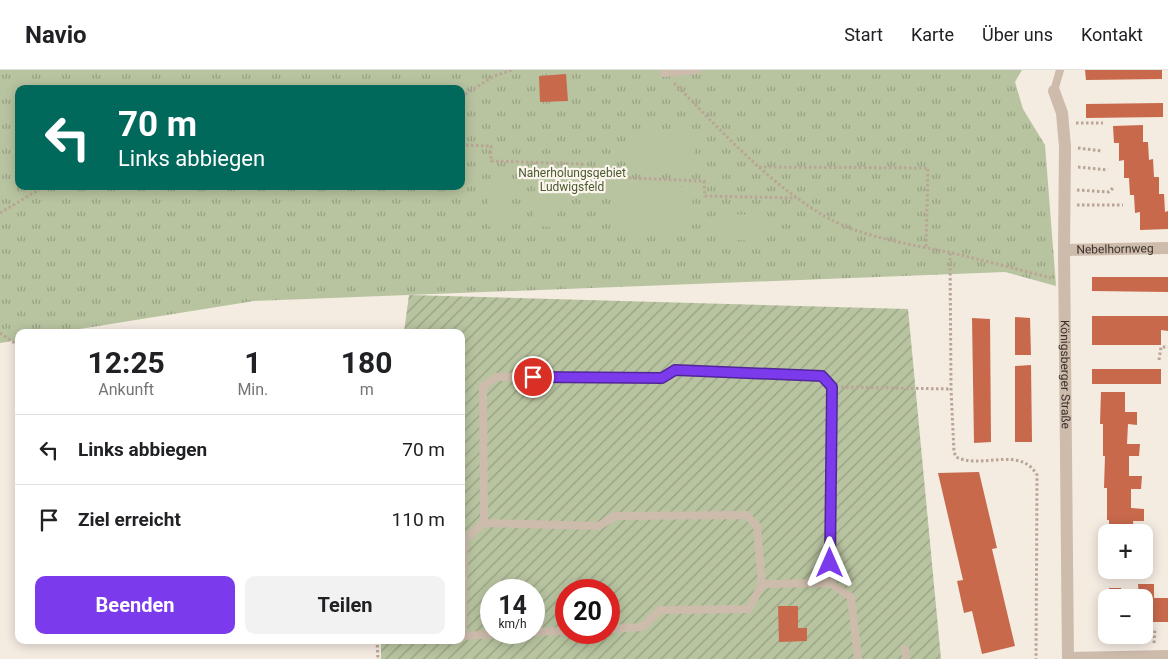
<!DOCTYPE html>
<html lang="de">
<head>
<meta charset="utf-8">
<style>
  :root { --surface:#fff; --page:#f2f2f2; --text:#202124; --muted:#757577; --line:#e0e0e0; --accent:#7c3aed }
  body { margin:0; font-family:Roboto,sans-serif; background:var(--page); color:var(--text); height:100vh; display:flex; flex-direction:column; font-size:19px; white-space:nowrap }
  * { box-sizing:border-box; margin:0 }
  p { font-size:16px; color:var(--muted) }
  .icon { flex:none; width:28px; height:28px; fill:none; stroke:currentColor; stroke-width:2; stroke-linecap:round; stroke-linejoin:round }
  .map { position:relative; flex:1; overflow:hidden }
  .details { position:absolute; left:15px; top:259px; width:450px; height:315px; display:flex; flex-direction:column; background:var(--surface); border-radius:10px; box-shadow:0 2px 12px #0003 }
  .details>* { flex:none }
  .guide { position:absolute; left:15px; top:15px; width:450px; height:105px; border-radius:10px; box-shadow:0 2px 12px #0003; background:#00695c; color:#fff; overflow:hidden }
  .controls { position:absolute; left:1098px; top:454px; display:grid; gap:10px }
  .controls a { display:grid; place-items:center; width:55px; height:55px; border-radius:10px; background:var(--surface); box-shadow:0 2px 12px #0003; font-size:25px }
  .speed { position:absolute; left:480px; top:509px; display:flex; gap:10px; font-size:25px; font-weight:700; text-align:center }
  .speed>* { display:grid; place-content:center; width:65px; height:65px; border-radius:50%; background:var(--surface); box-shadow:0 2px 12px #0003; line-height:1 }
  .speed small { font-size:12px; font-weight:400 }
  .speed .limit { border:8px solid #d22; background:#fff; color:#111 }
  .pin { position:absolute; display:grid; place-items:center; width:42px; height:42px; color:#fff; margin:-21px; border:2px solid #fff; border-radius:50%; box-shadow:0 1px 5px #0007 }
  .me { position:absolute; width:55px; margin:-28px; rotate:0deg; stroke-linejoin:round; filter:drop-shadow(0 0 4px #0008) }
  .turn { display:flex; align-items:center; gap:18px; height:105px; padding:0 20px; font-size:22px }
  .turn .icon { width:65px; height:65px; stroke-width:2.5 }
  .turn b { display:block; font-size:35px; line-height:42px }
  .eta { display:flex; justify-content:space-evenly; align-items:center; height:85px; text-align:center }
  .eta b { font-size:30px; font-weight:700; line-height:35px }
  .action { display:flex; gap:10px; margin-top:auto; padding:10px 20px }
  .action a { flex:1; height:58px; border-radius:10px; background:var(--accent); color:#fff; font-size:20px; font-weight:700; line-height:58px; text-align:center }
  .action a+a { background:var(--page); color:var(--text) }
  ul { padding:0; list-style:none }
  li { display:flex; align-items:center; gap:15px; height:70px; padding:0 20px; border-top:1px solid var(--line) }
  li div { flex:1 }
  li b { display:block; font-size:19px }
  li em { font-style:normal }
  header { display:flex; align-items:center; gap:30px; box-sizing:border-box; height:70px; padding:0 25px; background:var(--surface); border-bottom:1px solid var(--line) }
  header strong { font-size:24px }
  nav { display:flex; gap:28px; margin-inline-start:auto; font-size:18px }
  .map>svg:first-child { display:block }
  .park { fill:url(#park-tufts); fill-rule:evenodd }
  .garden { fill:url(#garden-furrows); fill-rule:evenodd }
  .pitch { fill:#b8c4a0 }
  .building { fill:#c8694b }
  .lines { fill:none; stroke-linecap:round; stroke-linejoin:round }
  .path { stroke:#b9a596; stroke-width:3; stroke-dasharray:2.5 2.5; stroke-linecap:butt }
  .lane { stroke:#cdbbac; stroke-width:8 }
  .street { stroke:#cdbbac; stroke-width:12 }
  .route-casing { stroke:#51269a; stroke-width:12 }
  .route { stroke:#7c3aed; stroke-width:9 }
  .labels { text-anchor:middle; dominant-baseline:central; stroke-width:4.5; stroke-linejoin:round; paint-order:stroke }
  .park-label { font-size:12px; fill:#4a5a2e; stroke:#fbf5ee }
  .street-label { font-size:12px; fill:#3b302b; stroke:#fbf5ee }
</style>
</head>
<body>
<header>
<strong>Navio</strong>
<nav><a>Start</a><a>Karte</a><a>Über uns</a><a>Kontakt</a></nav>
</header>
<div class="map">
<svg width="1168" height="589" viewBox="0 0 1168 589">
  <defs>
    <pattern id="park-tufts" width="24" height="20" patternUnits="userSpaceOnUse" patternTransform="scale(1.25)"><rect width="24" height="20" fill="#b8c4a0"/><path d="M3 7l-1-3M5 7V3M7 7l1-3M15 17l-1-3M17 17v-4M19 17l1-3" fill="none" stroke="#97a083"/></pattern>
    <pattern id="garden-furrows" width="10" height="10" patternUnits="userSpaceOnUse" patternTransform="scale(1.25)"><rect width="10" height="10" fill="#b8c4a0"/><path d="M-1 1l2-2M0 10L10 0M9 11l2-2" fill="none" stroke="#97a083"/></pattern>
  </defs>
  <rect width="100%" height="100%" fill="#f4ebe1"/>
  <path class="park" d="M 0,0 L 1022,0 L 1015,12 L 1023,39 L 1045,75 L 1056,216 L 1005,202 L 254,231 L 61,262 L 19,262 L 19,270 L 0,273 ZM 19,19 L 461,19 L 461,116 L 19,116 Z"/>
  <path class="garden" d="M 409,225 L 908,239 L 941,589 L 381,589 L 381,570 L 461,570 L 461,262 L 404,262 ZM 491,520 L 534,520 L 534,562 L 491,562 ZM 566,520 L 609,520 L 609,562 L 566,562 Z"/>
  <g class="pitch">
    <path d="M 633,59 L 695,62 L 693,99 L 631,96 Z"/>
    <path d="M 535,112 L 558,114 L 557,157 L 533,156 Z"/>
    <path d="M 488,113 L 512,113 L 510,157 L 487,156 Z"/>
    <path d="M 617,115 L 693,117 L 691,166 L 616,163 Z"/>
    <path d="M 716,144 L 768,145 L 767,171 L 716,169 Z"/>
  </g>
  <g class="building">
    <path d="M 1085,0 L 1162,0 L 1162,9 L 1086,10 Z"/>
    <path d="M 566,4 L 568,31 L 540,32 L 539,6 Z"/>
    <path d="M 1163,33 L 1163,47 L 1086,48 L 1086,34 Z"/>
    <path d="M 1143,55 L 1143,72 L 1148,72 L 1149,90 L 1153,89 L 1154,107 L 1159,107 L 1159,124 L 1164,124 L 1165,142 L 1168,141 L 1168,159 L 1140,160 L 1140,142 L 1135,143 L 1134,125 L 1130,125 L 1129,108 L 1124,108 L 1124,90 L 1119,91 L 1119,73 L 1114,73 L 1113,56 Z"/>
    <path d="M 1092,207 L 1168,207 L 1168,222 L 1092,221 Z"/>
    <path d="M 1092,246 L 1168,246 L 1168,261 L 1161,260 L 1161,275 L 1092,275 Z"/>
    <path d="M 1015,247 L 1030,248 L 1031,285 L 1015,285 Z"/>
    <path d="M 972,248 L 990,249 L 991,372 L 974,373 Z"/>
    <path d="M 1031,295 L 1032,372 L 1015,372 L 1015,296 Z"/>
    <rect x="1092" y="299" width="69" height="15"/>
    <path d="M 1101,322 L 1125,322 L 1125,342 L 1137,342 L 1137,355 L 1128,354 L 1127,374 L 1140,374 L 1139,386 L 1129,386 L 1129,406 L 1142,406 L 1141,419 L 1131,419 L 1131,438 L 1144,439 L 1144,451 L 1133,451 L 1134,462 L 1109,462 L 1109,450 L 1107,450 L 1107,418 L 1104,418 L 1105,386 L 1103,386 L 1103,354 L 1100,354 Z"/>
    <path d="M 979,402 L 997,478 L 992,479 L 1015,576 L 982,584 L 972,541 L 964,543 L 957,511 L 963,510 L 938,403 Z"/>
    <path d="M 1138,514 L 1154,514 L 1154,528 L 1168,528 L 1168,552 L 1144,552 L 1144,528 L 1139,528 Z"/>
    <rect x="1109" y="518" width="12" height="10"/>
    <path d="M 778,536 L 798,536 L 798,558 L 807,558 L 807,571 L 779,572 Z"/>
  </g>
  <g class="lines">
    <g class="path">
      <path d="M 674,13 C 722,61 768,114 828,148 C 859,166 912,175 948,182 C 982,190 1017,199 1051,208"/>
      <path d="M 461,27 L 494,6 L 512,0"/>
      <path d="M 1076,53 L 1103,53"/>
      <path d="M 461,75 L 491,76 L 491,91 L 582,94 L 582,106 L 704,111 L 705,126 L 796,128"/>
      <path d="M 1078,78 L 1102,81"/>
      <path d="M 759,97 L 928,98 L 926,178"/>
      <path d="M 1078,97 L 1108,100"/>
      <path d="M 1077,120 L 1109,122 L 1113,118"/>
      <path d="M 1077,135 L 1123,135"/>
      <path d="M 0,143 L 45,116"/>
      <path d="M 950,183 L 951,319 L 954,382 L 956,387 C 982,400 1020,375 1037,405 L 1036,589"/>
      <path d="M 0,263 L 19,276"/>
      <path d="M 1159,290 L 1161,277 L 1168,277"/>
      <path d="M 841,317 L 951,319"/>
      <path d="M 377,570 L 378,589"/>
      <path d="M 1154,573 L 1155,558"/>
      <path d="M 1122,574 L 1122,565"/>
    </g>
    <g class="lane">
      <path d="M 664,3 L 697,0"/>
      <path d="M 1054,21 L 1060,0"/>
      <path d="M 484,453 L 464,470 L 463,566 L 533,562"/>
      <path d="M 762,514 L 757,456 L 746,445 L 615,446 L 599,456 L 484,453 L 483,317 L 496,307 L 662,308 L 675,300 L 822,306 L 831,317 L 830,513"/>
      <path d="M 609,559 L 642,557 L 660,540 L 749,539 L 762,514 L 830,513 L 851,527 L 858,589"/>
      <path d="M 534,562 L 566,561"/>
      <path d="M 905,579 L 906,589"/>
    </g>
    <g class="street">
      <path id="s1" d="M 1054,21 L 1062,43 L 1065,77 L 1064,180 L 1068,589"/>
      <path id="s2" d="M 1064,180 L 1168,178"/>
      <path d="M 1068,588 L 1168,586"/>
    </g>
  </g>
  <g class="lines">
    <defs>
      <path id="route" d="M 533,307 L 662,308 L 675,300 L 822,306 L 832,317 L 830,493"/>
    </defs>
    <use href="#route" class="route-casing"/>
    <use href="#route" class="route"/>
  </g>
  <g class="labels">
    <g class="park-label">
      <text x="572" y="103">Naherholungsgebiet<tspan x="572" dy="14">Ludwigsfeld</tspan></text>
    </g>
    <g class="street-label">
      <text stroke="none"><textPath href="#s2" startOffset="51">Nebelhornweg</textPath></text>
      <text stroke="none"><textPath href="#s1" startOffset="285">Königsberger Straße</textPath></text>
    </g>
  </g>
</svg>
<div class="controls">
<a>+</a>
<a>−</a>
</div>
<div class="speed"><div>14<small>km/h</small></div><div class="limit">20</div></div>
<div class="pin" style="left:533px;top:307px;background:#d93025"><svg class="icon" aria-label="arrive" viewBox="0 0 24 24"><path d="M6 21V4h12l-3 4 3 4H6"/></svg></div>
<svg class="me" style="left:830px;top:493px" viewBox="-20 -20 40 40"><path d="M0-17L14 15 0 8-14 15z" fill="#7c3aed" stroke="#fff" stroke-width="4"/></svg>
<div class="guide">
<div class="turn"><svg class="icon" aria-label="left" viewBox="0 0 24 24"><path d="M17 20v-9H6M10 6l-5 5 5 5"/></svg><div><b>70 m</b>Links abbiegen</div></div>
</div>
<section class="details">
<div class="eta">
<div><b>12:25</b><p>Ankunft</p></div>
<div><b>1</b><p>Min.</p></div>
<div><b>180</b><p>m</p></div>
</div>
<ul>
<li><svg class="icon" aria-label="left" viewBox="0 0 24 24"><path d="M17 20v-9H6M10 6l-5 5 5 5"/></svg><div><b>Links abbiegen</b></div><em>70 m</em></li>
<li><svg class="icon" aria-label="arrive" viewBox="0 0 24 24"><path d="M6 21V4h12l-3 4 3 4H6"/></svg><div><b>Ziel erreicht</b></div><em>110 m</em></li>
</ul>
<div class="action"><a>Beenden</a><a>Teilen</a></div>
</section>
</div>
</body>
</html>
